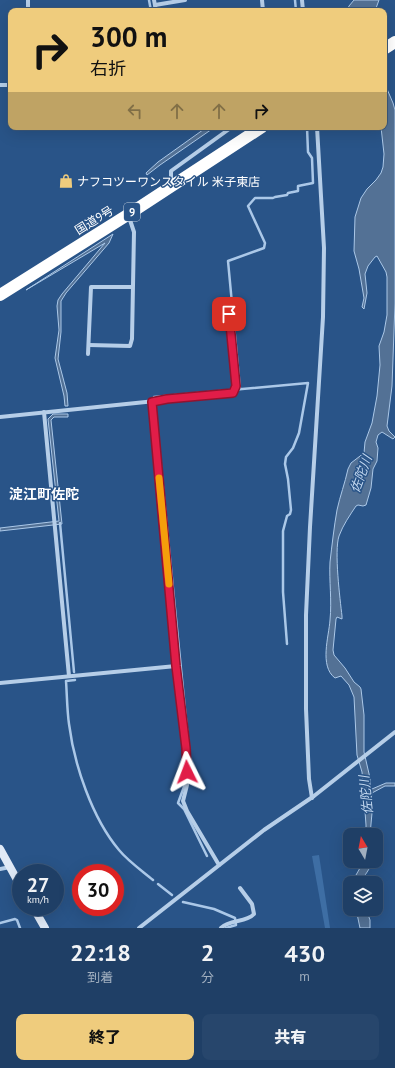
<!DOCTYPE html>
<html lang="ja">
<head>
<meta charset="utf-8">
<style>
  :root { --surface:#1f3f66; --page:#27466c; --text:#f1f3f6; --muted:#a1afbf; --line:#3c587a; --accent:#efcc7d }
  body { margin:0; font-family:"PT Sans","Noto Sans JP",sans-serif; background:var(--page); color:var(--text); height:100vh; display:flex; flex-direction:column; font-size:15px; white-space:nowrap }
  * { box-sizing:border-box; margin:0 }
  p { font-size:13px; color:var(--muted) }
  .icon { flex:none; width:22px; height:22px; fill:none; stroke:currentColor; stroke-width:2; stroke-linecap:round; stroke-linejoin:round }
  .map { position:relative; height:928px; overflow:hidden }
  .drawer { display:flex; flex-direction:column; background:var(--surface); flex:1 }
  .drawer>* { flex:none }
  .hud { position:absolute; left:8px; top:8px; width:379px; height:122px; border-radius:8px; box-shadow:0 4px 16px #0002,0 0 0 1px var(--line); background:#efcc7d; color:#111; overflow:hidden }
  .needle { width:26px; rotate:350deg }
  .controls { position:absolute; left:343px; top:828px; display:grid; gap:8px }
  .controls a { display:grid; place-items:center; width:40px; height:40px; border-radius:8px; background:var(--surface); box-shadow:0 4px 16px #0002,0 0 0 1px var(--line); font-size:20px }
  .speed { position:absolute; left:12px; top:864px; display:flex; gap:8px; font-size:20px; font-weight:700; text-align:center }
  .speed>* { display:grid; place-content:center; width:52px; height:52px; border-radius:50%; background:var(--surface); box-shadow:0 4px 16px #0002,0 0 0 1px var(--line); line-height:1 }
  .speed small { font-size:10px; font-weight:400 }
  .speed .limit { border:6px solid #d22; background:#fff; color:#111 }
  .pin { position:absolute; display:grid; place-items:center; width:34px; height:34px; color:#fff; margin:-17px; border-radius:8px; box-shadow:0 2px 6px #0006 }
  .me { position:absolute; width:44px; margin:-22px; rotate:357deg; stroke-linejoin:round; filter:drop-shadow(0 0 3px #0008) }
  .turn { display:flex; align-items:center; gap:14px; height:84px; padding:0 16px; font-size:18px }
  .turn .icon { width:52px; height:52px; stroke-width:2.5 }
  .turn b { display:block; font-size:28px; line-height:34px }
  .lanes { display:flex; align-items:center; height:38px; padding:0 16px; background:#0003; justify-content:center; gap:20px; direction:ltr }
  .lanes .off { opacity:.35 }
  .eta { display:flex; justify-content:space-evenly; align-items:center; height:68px; text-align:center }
  .eta b { font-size:24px; font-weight:800; line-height:28px }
  .cta { display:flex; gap:8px; margin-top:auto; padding:8px 16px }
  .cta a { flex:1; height:46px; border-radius:8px; background:var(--accent); color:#111; font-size:16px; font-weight:800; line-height:46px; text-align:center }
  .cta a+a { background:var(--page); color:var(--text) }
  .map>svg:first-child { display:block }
  .green { fill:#3e6ea4 }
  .water { fill:#537195; stroke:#abc8e8 }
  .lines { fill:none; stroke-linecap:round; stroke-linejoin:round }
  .stream { stroke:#abc8e8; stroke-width:2.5 }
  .street { stroke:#b6cee8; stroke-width:4 }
  .secondary { stroke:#e0eaf7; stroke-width:8 }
  .highway { stroke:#fff; stroke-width:12 }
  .route-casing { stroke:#92132f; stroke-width:10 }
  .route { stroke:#e11d48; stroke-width:7 }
  .slow { stroke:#f59e0b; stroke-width:7 }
  .labels { text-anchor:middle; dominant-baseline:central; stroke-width:3; stroke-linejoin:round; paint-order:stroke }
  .shield { fill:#295488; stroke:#bfccdb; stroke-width:1 }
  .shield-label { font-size:11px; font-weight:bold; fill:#fff }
  .poi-label { font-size:12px; fill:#fff; stroke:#295488; text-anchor:start }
  .street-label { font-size:12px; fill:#fff; stroke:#295488 }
  .water-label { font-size:13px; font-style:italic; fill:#c2d7ef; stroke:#295488 }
  .quarter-label { font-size:14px; font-weight:bold; fill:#fff; stroke:#295488 }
</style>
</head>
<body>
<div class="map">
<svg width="395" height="928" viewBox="0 0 395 928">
  <rect width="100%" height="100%" fill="#295488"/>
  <path class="green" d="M 319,855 L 330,928 L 325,928 L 312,856 Z"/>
  <g class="water">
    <path d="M 354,0 L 379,0 L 375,11 L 347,11 L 349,6 Z"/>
    <path d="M 384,82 L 393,103 L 395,110 L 395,303 L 392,386 L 387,426 L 389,431 L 395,437 L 393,439 L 382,432 L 378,435 L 376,442 L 378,448 L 377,461 L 373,469 L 371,488 L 366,505 L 363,506 L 358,505 L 356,506 C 350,515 343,525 339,536 C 334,551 340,599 342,616 L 342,619 L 337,617 L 336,619 L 333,650 L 334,655 L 345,668 L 354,682 L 360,687 L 361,689 L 364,715 L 364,752 L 370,778 L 370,788 L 372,789 L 386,783 L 395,783 L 395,786 L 385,786 L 372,793 L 371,799 L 372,813 L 370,835 L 366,835 L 366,825 L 363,784 L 362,772 L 357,755 L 354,697 L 349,685 L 341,676 L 335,678 C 319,666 329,636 330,620 C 332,600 329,581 330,562 C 332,545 334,527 337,510 C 340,496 345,483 348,469 L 351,463 L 364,453 L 365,442 L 372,423 L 377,396 L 380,365 L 379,346 L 384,332 L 387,315 L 387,277 L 386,272 L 377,256 L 375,257 L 368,266 L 365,274 L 367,293 L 364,309 L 362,307 L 364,298 L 359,269 L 354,251 L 355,217 L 361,198 L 367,189 L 376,180 L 381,173 L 383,167 L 384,154 L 381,127 L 384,127 Z"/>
    <path d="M 207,127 L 215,127 L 160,165 L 147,175 L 146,173 L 158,162 Z"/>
    <path d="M 113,234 L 109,243 L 66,293 L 61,301 L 61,332 L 58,359 L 67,393 L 68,406 L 65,406 L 64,396 L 55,358 L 59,330 L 57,306 L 58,300 L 62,294 L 105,243 L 26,290 Z"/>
    <path d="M 53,414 L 68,414 L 68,417 L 54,417 L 51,420 L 62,524 L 0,531 L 0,528 L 59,521 L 48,419 Z"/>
    <path d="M 364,861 L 371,861 C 371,870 364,874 361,883 L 354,883 L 356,875 Z"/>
    <path d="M 356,909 L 366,909 L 370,920 L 370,928 L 360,928 Z"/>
  </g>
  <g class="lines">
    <g class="stream">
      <path d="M 149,0 L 151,11"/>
      <path d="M 295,0 L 296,11"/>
      <path d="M 240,389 L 228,261 L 264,248 L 265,243 L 248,206 L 255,198 L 273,198 L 275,197 L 287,195 L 288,193 L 298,191 L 298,186 L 313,183 L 312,158 L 308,152 L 307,127"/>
      <path d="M 60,523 L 74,672"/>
      <path d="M 75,680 L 66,681 C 67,695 67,710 69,724 C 74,764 92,818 119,850 C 128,861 141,870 153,880"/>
      <path d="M 191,770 L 154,397 L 308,383 L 299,433 L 293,448 L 286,457 L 285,464 L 288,479 L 291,510 L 290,514 L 287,516 L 283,531 L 283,592 L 287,644"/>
      <path d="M 184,771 L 185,784 L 178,803 L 184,809 L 207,856"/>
      <path d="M 158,884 L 172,895"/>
      <path d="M 183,902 L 214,909 L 235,918 L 236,925 L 226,928"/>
      <path d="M 0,923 L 15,919 L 17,920 L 20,928"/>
    </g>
    <g class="street">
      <path d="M 28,0 L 28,11"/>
      <path d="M 154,0 L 156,11"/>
      <path d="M 262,0 L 263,11"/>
      <path d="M 302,0 L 303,11"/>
      <path d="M 155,5 L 185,0"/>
      <path d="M 0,85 L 11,85"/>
      <path d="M 171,184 L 171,171 L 232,127"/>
      <path d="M 89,345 L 130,346 L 132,339 L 134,232 L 129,217"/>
      <path d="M 88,354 L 91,287 L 132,287"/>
      <path d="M 151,402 L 176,666 L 186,748 L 187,785 L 183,801 L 187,811 L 219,865"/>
      <path d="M 44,412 L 69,676"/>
      <path d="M 0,417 L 233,393 L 236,386 L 228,300"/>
      <path d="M 0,683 L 176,666"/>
      <path d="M 312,798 L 309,779 L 306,709 L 306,615 L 310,527 L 323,317 L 324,248 L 317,127"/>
      <path d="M 0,869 L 10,867"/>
      <path d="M 139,928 L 264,830 L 314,796 L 395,732"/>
      <path d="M 221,928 C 230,919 246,923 254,914 L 252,904 L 240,888"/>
    </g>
    <g class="secondary">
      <path d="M 0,849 L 21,887"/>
      <path d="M 33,907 L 45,928"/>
    </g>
    <g class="highway">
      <path d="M 384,49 L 395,42"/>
      <path d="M 0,295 L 129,214 L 262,127"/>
    </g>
  </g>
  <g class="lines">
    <defs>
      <path id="route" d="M 187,772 L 186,748 L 176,666 L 152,402 L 167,399 L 233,393 L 236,386 L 229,314"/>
    </defs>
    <use href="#route" class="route-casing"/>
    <use href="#route" class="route"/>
    <path class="slow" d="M 159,478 L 169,584"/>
  </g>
  <defs>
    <symbol id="shop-bare" viewBox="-9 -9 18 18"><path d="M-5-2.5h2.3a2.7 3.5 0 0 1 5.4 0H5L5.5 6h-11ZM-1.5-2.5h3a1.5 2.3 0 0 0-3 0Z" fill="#efcc7d" stroke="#295488" stroke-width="2.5" paint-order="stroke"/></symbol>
  </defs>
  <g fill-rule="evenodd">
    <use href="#shop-bare" x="56" y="171" width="20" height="20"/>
  </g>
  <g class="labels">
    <rect class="shield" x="124" y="203" width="16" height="18" rx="3"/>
    <g class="shield-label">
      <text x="132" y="212">9</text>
    </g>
    <g class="poi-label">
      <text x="77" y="181">ナフコツーワンスタイル 米子東店</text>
    </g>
    <g class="street-label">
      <text transform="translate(94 220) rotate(-32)">国道9号</text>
    </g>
    <g class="water-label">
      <text transform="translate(361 474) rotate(-70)">佐陀川</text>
      <text transform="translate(366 795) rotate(-96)">佐陀川</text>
    </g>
    <g class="quarter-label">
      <text x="44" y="494">淀江町佐陀</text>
    </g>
  </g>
</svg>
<div class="controls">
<a><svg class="needle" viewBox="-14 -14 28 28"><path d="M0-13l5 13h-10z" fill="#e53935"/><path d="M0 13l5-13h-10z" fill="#a1afbf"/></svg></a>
<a><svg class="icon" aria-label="layers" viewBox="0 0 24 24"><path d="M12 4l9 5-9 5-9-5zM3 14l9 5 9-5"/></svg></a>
</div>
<div class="speed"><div>27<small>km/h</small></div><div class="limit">30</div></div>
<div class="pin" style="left:229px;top:314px;background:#d93025"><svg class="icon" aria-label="arrive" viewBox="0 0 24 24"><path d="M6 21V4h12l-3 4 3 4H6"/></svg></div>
<svg class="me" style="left:187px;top:772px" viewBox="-20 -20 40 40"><path d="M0-17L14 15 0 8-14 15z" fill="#e11d48" stroke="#fff" stroke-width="4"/></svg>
<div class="hud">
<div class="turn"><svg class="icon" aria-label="right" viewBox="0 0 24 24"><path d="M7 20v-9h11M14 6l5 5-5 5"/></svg><div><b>300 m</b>右折</div></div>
<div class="lanes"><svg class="icon off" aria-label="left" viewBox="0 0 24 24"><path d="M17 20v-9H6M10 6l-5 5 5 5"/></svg><svg class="icon off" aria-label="ahead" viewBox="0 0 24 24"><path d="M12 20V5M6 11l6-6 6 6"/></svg><svg class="icon off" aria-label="ahead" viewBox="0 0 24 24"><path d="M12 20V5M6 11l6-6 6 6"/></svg><svg class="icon" aria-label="right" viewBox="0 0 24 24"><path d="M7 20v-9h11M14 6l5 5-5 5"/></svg></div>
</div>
</div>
<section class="drawer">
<div class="eta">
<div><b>22:18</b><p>到着</p></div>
<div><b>2</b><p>分</p></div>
<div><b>430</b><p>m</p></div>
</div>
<div class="cta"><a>終了</a><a>共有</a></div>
</section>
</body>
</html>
